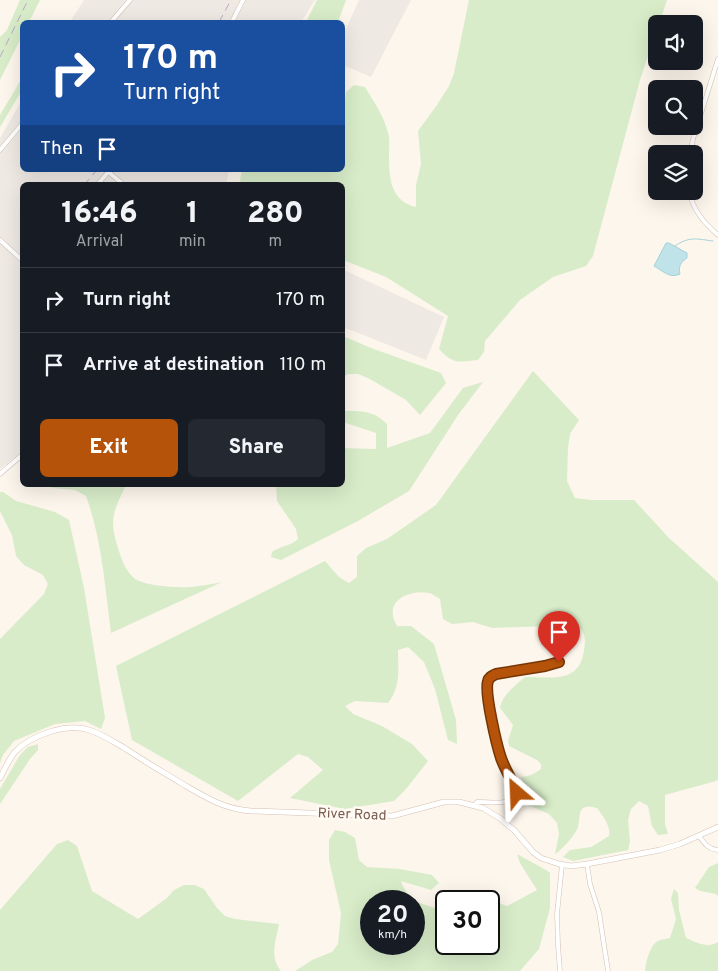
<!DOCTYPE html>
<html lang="en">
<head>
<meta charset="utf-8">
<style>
  :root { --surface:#171b24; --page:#242831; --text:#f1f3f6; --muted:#9ea1a6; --line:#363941; --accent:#b45309 }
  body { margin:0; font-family:Overpass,sans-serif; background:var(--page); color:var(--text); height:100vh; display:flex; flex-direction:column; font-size:19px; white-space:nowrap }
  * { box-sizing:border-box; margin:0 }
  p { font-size:16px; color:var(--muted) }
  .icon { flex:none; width:28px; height:28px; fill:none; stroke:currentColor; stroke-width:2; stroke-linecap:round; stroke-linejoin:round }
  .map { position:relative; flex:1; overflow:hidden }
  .drawer { position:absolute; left:20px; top:182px; width:325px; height:305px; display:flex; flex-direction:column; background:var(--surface); border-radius:8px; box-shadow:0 5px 20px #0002 }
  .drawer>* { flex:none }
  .top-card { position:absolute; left:20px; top:20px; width:325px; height:152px; border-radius:8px; box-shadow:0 5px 20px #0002; background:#1a4fa0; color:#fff; overflow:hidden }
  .buttons { position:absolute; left:648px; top:15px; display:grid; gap:10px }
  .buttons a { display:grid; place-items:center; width:55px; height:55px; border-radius:8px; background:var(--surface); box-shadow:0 5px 20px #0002; font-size:25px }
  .speed { position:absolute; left:360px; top:890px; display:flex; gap:10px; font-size:25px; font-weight:700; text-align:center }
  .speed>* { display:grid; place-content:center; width:65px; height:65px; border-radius:50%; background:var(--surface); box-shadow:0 5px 20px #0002; line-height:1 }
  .speed small { font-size:12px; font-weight:400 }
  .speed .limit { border:2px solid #111; border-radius:8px; background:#fff; color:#111 }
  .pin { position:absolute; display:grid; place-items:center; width:42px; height:42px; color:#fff; margin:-51px -21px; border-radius:50% 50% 50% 0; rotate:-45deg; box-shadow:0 0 5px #0007 }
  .pin .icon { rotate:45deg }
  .me { position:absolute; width:55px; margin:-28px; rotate:334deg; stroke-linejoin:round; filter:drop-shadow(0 0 4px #0008) }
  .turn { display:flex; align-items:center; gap:18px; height:105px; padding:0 20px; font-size:22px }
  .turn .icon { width:65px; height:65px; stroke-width:2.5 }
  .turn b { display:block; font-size:35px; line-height:42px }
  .then { display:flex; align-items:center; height:48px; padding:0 20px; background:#0003; gap:10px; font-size:19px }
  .eta { display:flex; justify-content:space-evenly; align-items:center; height:85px; text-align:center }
  .eta b { font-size:30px; font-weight:800; line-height:35px }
  .action { display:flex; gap:10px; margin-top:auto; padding:10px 20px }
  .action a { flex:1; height:58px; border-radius:8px; background:var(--accent); color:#fff; font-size:20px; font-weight:800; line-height:58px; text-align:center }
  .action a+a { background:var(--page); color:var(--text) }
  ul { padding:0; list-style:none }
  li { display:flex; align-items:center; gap:15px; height:65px; padding:0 20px; border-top:1px solid var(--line) }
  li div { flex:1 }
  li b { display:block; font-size:19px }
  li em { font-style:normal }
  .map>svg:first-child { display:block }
  .industrial { fill:#efe9e4 }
  .green { fill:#d8ecc9; fill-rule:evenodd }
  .water { fill:#bfe3e8; stroke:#a5d3da }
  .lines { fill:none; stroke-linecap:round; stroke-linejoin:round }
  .stream { stroke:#a5d3da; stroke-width:1 }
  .street-casing { stroke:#d1beb0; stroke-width:5 }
  .secondary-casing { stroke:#d6c0b0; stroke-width:6 }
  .street { stroke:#fff; stroke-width:4 }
  .secondary { stroke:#fff; stroke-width:5 }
  .rail { stroke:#b9a8c9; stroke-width:1; stroke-dasharray:8 5; stroke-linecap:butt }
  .route-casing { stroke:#753606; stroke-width:12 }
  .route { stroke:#b45309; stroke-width:9 }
  .labels { text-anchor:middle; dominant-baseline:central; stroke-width:5; stroke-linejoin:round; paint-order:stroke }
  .street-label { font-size:14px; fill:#7a5c4d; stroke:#fffaf3 }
</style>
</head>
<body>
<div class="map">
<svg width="718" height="971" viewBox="0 0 718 971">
  <rect width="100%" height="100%" fill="#fdf6ec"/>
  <g class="industrial">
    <path d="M 84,0 L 315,0 L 301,22 L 70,22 Z"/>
    <path d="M 359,0 L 411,0 L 371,77 L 343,65 L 343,36 Z"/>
    <path d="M 22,100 L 22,170 L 229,170 L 226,185 L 22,185 L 22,452 L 0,469 L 0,138 Z"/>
    <path d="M 342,269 L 444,317 L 426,360 L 343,327 Z"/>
  </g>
  <g class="green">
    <path d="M 20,0 L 40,0 L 29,22 L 22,22 L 22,36 L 0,80 L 0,37 L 7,30 Z"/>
    <path d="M 317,0 L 346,0 L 338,22 L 306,22 Z"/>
    <path d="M 469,0 L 667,0 L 659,24 L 656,24 L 656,32 L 640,80 L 593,256 L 586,266 L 553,277 L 520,300 L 485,341 L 484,352 L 478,360 C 458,362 454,365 439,349 L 448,316 L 386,277 L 343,260 L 342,185 L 242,185 L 240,180 L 242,170 L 342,170 L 342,106 L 345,103 L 346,92 L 354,85 L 365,87 C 374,102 384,116 388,133 C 390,139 389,146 389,152 C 389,175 389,201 416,207 L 416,185 L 421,164 L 418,131 L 437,105 L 449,86 L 454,73 Z"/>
    <path d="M 22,78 L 22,90 L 0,127 L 0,115 Z"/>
    <path d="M 343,336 L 371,348 L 441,373 L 446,383 L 420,415 L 406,400 L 368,378 L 358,374 L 348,374 L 343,377 Z"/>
    <path d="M 533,371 L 579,420 L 570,434 L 568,448 L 567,481 L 575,498 L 591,500 L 634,500 L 669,538 L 718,582 L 718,779 L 716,781 L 665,795 L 665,824 L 668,834 L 658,835 L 652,826 L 648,806 L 639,801 L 631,809 L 628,820 L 630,842 L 628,850 L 573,861 L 563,857 L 570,850 L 591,847 L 609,836 C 611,826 603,816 597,808 C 577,803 581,813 578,827 C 576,834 561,851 555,854 L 559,834 L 557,823 L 549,814 L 528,805 L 521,797 L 523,781 L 520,777 C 528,777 534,774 541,769 L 541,764 L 537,760 L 509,746 L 508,741 L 513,725 L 500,708 C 502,695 516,685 525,677 C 551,677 580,684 584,650 C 586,639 585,633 578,625 L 492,628 L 473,622 L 452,624 L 443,619 L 440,599 C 436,597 433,594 429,593 C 414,590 390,597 393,615 C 393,619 396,623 397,626 L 411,626 L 434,644 L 456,720 L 457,744 L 448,740 L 435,689 L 424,662 L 408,647 L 398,650 C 398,670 401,687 388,703 L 355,701 L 345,706 L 353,714 L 382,726 L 412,744 L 428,761 L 406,789 L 394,801 L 345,809 L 290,798 L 323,770 L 308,757 L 298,754 L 238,801 L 132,740 L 116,666 L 325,561 L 339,577 L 349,583 L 357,577 L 357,556 L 366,548 L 387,539 L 436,505 Z"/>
    <path d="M 483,382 L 458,415 L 409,491 L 358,521 L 281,560 L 271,557 L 272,552 C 280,546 291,546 298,539 L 296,529 L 277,501 L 276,485 L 342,485 L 343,448 L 376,449 L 376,433 L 343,422 L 343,411 C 361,411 373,410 387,424 L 387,448 L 430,433 L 463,388 Z"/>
    <path d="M 45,485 L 126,485 C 112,514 109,520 119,551 C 122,561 126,571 134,578 C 143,586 179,588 191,587 C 201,586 212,584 222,582 L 111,633 C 105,587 102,540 86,496 L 75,490 L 53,488 Z"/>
    <path d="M 0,492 L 3,492 L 16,501 L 55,512 L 69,520 L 84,588 L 105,718 L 101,729 L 85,721 L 55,724 L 14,741 L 3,755 L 0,763 L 0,639 L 44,594 L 48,584 L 43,575 L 24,565 L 16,556 L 12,535 L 0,511 Z"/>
    <path d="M 38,744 L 38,750 L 30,759 L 0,804 L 0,789 L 20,755 L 28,747 Z"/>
    <path d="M 335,830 L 345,832 L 355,838 L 359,860 L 367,867 L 400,869 L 432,875 L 439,883 L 431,890 L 401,881 C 408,903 426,905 446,911 L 446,944 L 489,944 L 489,901 L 460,901 L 466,896 L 488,899 L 507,906 L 537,890 L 520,863 L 517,854 L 546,870 L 550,873 L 550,908 L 539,949 L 520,971 L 295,971 L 312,960 L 332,952 L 338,944 L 341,913 L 329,860 L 329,840 ZM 371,901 L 414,901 L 414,944 L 371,944 Z"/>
    <path d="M 68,840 L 77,846 L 92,891 L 138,919 L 167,898 L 174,890 L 184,885 L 195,885 L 204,889 L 217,908 L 225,916 L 235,919 L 279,924 C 276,940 269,957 281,971 L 0,971 L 0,910 L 57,844 Z"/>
    <path d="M 718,863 L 718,896 L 716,894 L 700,891 L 695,888 L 709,867 Z"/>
    <path d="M 674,889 L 678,893 L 679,910 L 686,938 C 696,942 707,949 718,942 L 718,971 L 645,971 C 646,962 650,945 658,941 C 662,939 667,939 670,938 L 676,919 L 671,899 Z"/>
  </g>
  <path class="water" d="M 666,243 L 669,243 L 687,253 L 687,258 C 681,262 678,266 680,274 C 670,279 663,271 654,266 Z"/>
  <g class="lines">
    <path class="stream" d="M 675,246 C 689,236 697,239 713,241"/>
    <defs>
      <g id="street">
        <path d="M 111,22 L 130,0"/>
        <path d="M 232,22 L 243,0"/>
        <path d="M 0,150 L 22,124"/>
        <path d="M 690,154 L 693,139 L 718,59"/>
        <path d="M 106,170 L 124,185"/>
        <path d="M 97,185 L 110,170"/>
        <path d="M 689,191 C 693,210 704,223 718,235"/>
        <path d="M 0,240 L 22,260"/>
        <path d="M 0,474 L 22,455"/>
        <path d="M 474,806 L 477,802 L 480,802 C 493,802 510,806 517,793 L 500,756 L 487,692 L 487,686 L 490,677 L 496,674 L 545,666 L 559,661"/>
        <path d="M 699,836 C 705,844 708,849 718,850"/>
        <path d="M 587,864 L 590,884 L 599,912 L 608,971"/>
        <path d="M 560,971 L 558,945 L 557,914 L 562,865"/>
      </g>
      <path id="secondary" d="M 0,778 C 5,769 9,759 15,752 C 31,735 66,723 89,730 C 102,734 114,742 126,749 C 144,761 163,772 181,783 C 205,797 223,809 251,811 L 392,816 L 444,802 L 459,802 L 483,808 L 501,819 L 514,830 L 533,852 L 541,858 L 559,864 L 571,866 L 587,864 L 660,850 L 680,844 L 718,827"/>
    </defs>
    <use href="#street" class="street-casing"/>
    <use href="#secondary" class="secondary-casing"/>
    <use href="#street" class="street"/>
    <use href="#secondary" class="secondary"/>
    <g class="rail">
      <path d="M 219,22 L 231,0"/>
      <path d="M 0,57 L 28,0"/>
      <path d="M 84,185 L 97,170"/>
    </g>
  </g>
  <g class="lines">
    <defs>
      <path id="route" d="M 517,793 C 513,781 505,770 501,758 C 497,746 484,692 488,681 C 489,677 492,676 496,674 L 545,666 L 559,662"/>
    </defs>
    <use href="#route" class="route-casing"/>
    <use href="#route" class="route"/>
  </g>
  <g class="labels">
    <g class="street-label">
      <text transform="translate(352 815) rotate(2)">River Road</text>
    </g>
  </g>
</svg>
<div class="buttons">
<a><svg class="icon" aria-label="sound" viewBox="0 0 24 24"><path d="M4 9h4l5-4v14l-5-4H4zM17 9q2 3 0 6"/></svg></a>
<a><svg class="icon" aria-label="search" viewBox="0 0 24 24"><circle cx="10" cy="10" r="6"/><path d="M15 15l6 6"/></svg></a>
<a><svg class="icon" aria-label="layers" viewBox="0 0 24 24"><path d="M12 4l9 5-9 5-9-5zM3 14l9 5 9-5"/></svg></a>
</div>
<div class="speed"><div>20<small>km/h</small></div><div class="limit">30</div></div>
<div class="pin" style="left:559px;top:662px;background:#d93025"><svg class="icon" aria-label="arrive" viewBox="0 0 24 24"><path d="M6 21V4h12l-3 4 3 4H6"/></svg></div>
<svg class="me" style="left:517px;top:793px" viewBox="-20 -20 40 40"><path d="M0-17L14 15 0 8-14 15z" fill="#b45309" stroke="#fff" stroke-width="4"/></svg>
<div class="top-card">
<div class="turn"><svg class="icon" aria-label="right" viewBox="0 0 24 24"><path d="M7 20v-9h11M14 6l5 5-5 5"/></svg><div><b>170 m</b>Turn right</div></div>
<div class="then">Then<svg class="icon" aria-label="arrive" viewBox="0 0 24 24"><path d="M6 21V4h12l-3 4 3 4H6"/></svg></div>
</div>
<section class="drawer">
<div class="eta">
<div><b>16:46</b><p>Arrival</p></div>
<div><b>1</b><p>min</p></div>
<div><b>280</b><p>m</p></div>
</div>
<ul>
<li><svg class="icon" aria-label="right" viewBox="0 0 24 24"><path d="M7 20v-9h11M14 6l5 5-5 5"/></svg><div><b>Turn right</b></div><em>170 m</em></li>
<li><svg class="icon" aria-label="arrive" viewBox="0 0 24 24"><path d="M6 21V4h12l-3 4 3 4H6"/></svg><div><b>Arrive at destination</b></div><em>110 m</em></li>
</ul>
<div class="action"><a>Exit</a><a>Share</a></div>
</section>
</div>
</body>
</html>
